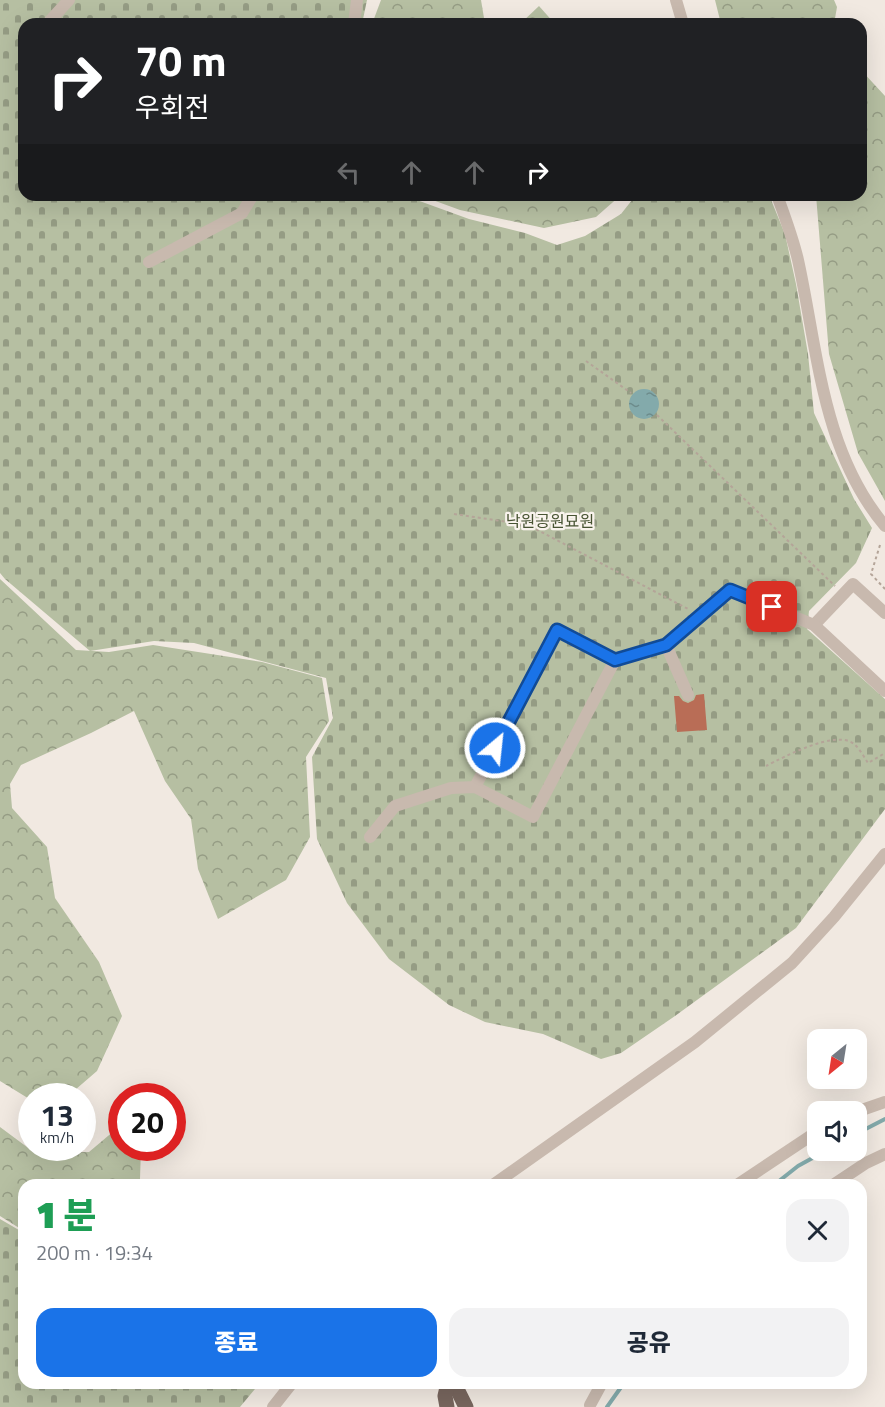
<!DOCTYPE html>
<html lang="ko">
<head>
<meta charset="utf-8">
<style>
  :root { --surface:#fff; --page:#f2f2f3; --text:#1f2937; --muted:#747a83; --accent:#1a73e8 }
  body { margin:0; font-family:"Titillium Web","Noto Sans KR",sans-serif; background:var(--page); color:var(--text); height:100vh; display:flex; flex-direction:column; font-size:22px; white-space:nowrap }
  * { box-sizing:border-box; margin:0 }
  p { font-size:20px; color:var(--muted) }
  .icon { flex:none; width:33px; height:33px; fill:none; stroke:currentColor; stroke-width:2; stroke-linecap:round; stroke-linejoin:round }
  .map { position:relative; flex:1; overflow:hidden }
  .side { position:absolute; left:18px; top:1179px; width:849px; height:210px; display:flex; flex-direction:column; background:var(--surface); border-radius:18px; box-shadow:0 6px 24px #0002 }
  .side>* { flex:none }
  .hud { position:absolute; left:18px; top:18px; width:849px; height:183px; border-radius:18px; box-shadow:0 6px 24px #0002; background:#202124; color:#fff; overflow:hidden }
  .needle { width:39px; rotate:210deg }
  .controls { position:absolute; left:807px; top:1029px; display:grid; gap:12px }
  .controls a { display:grid; place-items:center; width:60px; height:60px; border-radius:12px; background:var(--surface); box-shadow:0 6px 24px #0002; font-size:30px }
  .speed { position:absolute; left:18px; top:1083px; display:flex; gap:12px; font-size:30px; font-weight:700; text-align:center }
  .speed>* { display:grid; place-content:center; width:78px; height:78px; border-radius:50%; background:var(--surface); box-shadow:0 6px 24px #0002; line-height:1 }
  .speed small { font-size:15px; font-weight:400 }
  .speed .limit { border:9px solid #d22; background:#fff; color:#111 }
  .pin { position:absolute; display:grid; place-items:center; width:51px; height:51px; color:#fff; margin:-26px; border-radius:12px; box-shadow:0 3px 9px #0006 }
  .me { position:absolute; width:66px; margin:-33px; rotate:28deg; stroke-linejoin:round; filter:drop-shadow(0 0 4px #0008) }
  .turn { display:flex; align-items:center; gap:21px; height:126px; padding:0 18px; font-size:27px }
  .turn .icon { width:78px; height:78px; stroke-width:2.5 }
  .turn b { display:block; font-size:42px; line-height:51px }
  .lanes { display:flex; align-items:center; height:57px; padding:0 18px; background:#0003; justify-content:center; gap:30px; direction:ltr }
  .lanes .off { opacity:.35 }
  .round { display:grid; place-items:center; flex:none; width:63px; height:63px; border-radius:18px; background:var(--page) }
  .headline { display:flex; align-items:center; justify-content:space-between; height:102px; padding:0 18px }
  h1 { font-size:36px; font-weight:800; line-height:45px; color:#1e9e55 }
  .cta { display:flex; gap:12px; margin-top:auto; padding:12px 18px }
  .cta a { flex:1; height:69px; border-radius:18px; background:var(--accent); color:#fff; font-size:24px; font-weight:800; line-height:69px; text-align:center }
  .cta a+a { background:var(--page); color:var(--text) }
  .map>svg:first-child { display:block }
  .forest { fill:url(#forest-crowns) }
  .cemetery { fill:url(#cemetery-stones) }
  .water { fill:url(#water-ripples) }
  .lines { fill:none; stroke-linecap:round; stroke-linejoin:round }
  .stream { stroke:#83aaab; stroke-width:4 }
  .building { fill:#b96d56 }
  .path { stroke:#b4a498; stroke-width:2; stroke-dasharray:3 3; stroke-linecap:butt }
  .minor { stroke:#c8b9ae; stroke-width:12 }
  .major { stroke:#78665e; stroke-width:15 }
  .route-casing { stroke:#114b97; stroke-width:15 }
  .route { stroke:#1a73e8; stroke-width:10 }
  .labels { text-anchor:middle; dominant-baseline:central; stroke-width:4.5; stroke-linejoin:round; paint-order:stroke }
  .park-label { font-size:16px; fill:#475332; stroke:#f9f3ed }
</style>
</head>
<body>
<div class="map">
<svg width="885" height="1407" viewBox="0 0 885 1407">
  <defs>
    <pattern id="forest-crowns" width="20" height="18" patternUnits="userSpaceOnUse" patternTransform="scale(1.5)"><rect width="20" height="18" fill="#b6bfa2"/><path d="M2 6a3 3 0 1 1 6 0M12 15a3 3 0 1 1 6 0" fill="none" stroke="#959c84"/></pattern>
    <pattern id="cemetery-stones" width="16" height="16" patternUnits="userSpaceOnUse" patternTransform="scale(1.5)"><rect width="16" height="16" fill="#b6bfa2"/><path d="M2 7V4a2 2 0 0 1 4 0v3zM10 15v-3a2 2 0 0 1 4 0v3z" fill="#959c84"/></pattern>
    <pattern id="water-ripples" width="26" height="14" patternUnits="userSpaceOnUse" patternTransform="scale(1.5)"><rect width="26" height="14" fill="#83aaab"/><path d="M2 4q2-2 4 0t4 0M15 11q2-2 4 0t4 0" fill="none" stroke="#6c8b8b"/></pattern>
  </defs>
  <rect width="100%" height="100%" fill="#f1e9e1"/>
  <g class="forest">
    <path d="M 381,0 L 481,0 L 485,24 L 372,24 Z"/>
    <path d="M 715,0 L 834,0 L 837,7 L 834,24 L 721,24 Z"/>
    <path d="M 539,6 L 555,24 L 520,24 Z"/>
    <path d="M 861,70 L 885,96 L 885,501 L 858,453 L 829,354 L 816,195 L 861,195 Z"/>
    <path d="M 419,195 L 621,195 L 596,217 L 544,228 L 460,210 Z"/>
    <path d="M 0,579 L 76,650 L 109,652 L 153,645 L 262,662 L 322,678 L 329,721 L 306,757 L 310,837 L 286,880 L 218,919 L 198,869 L 191,819 L 165,781 L 134,711 L 91,733 L 21,765 L 10,784 L 12,808 L 47,847 L 55,898 L 99,962 L 122,1016 L 97,1071 L 68,1096 L 32,1096 L 31,1100 L 0,1081 Z"/>
    <path d="M 121,1125 L 122,1148 L 141,1148 L 140,1179 L 142,1185 L 24,1185 L 24,1231 L 0,1216 L 0,1127 L 35,1153 L 89,1152 Z"/>
  </g>
  <g class="cemetery">
    <path d="M 0,0 L 367,0 L 362,24 L 24,24 L 24,195 L 403,195 L 469,219 L 525,233 L 557,245 L 585,236 L 621,214 L 636,195 L 769,195 L 785,234 L 796,284 L 808,354 L 814,413 L 854,499 L 872,528 L 856,563 L 809,611 L 807,629 L 885,699 L 885,809 L 796,928 L 675,1016 L 621,1053 L 601,1059 L 543,1034 L 485,1022 L 449,1005 L 389,959 L 347,903 L 317,839 L 312,757 L 333,718 L 326,678 L 194,643 L 154,641 L 90,651 L 5,579 L 0,573 Z"/>
    <path d="M 0,1219 L 24,1233 L 24,1383 L 260,1383 L 240,1407 L 0,1407 Z"/>
  </g>
  <circle class="water" cx="644" cy="404" r="15"/>
  <g class="lines">
    <g class="stream">
      <path d="M 856,1134 L 885,1119"/>
      <path d="M 774,1185 L 798,1166 L 827,1150"/>
      <path d="M 607,1407 L 624,1383"/>
    </g>
  </g>
  <path class="building" d="M 704,694 L 707,730 L 677,732 L 674,696 L 679,696 L 683,701 L 688,703 L 694,700 L 696,695 Z"/>
  <g class="lines">
    <g class="path">
      <path d="M 586,361 L 631,393"/>
      <path d="M 657,415 L 835,586"/>
      <path d="M 454,514 L 528,525 L 690,610"/>
      <path d="M 880,545 L 871,574 L 885,589"/>
      <path d="M 766,766 C 784,757 836,729 854,744 C 860,749 864,757 868,763 L 885,753"/>
    </g>
    <g class="minor">
      <path d="M 676,0 L 683,24"/>
      <path d="M 47,24 L 69,0"/>
      <path d="M 354,24 L 357,0"/>
      <path d="M 777,195 C 785,217 793,238 798,260 C 818,351 822,451 885,526"/>
      <path d="M 149,262 L 242,213 L 253,195"/>
      <path d="M 814,625 L 853,584 L 885,613"/>
      <path d="M 666,645 L 688,695"/>
      <path d="M 615,660 L 666,645 L 730,590 L 814,625 L 885,691"/>
      <path d="M 370,837 L 395,806 L 451,788 L 475,787 L 533,817 L 615,660 L 557,630 L 475,787"/>
      <path d="M 856,1112 L 885,1102"/>
      <path d="M 493,1185 L 695,1042 L 792,963 L 834,917 L 885,854"/>
      <path d="M 737,1185 L 818,1131"/>
      <path d="M 833,1185 L 866,1163 L 885,1154"/>
      <path d="M 590,1405 L 602,1383"/>
      <path d="M 273,1407 L 292,1383"/>
    </g>
    <g class="major">
      <path d="M 449,1383 L 458,1391 L 466,1407"/>
      <path d="M 447,1407 L 445,1396 L 448,1383"/>
    </g>
  </g>
  <g class="lines">
    <defs>
      <path id="route" d="M 495,748 L 557,630 L 615,660 L 666,645 L 730,590 L 772,607"/>
    </defs>
    <use href="#route" class="route-casing"/>
    <use href="#route" class="route"/>
  </g>
  <g class="labels">
    <g class="park-label">
      <text x="550" y="521">낙원공원묘원</text>
    </g>
  </g>
</svg>
<div class="controls">
<a><svg class="needle" viewBox="-14 -14 28 28"><path d="M0-13l5 13h-10z" fill="#e53935"/><path d="M0 13l5-13h-10z" fill="#747a83"/></svg></a>
<a><svg class="icon" aria-label="sound" viewBox="0 0 24 24"><path d="M4 9h4l5-4v14l-5-4H4zM17 9q2 3 0 6"/></svg></a>
</div>
<div class="speed"><div>13<small>km/h</small></div><div class="limit">20</div></div>
<div class="pin" style="left:772px;top:607px;background:#d93025"><svg class="icon" aria-label="arrive" viewBox="0 0 24 24"><path d="M6 21V4h12l-3 4 3 4H6"/></svg></div>
<svg class="me" style="left:495px;top:748px" viewBox="-20 -20 40 40"><circle r="17" fill="#1a73e8" stroke="#fff" stroke-width="3"/><path d="M0-11L8 9 0 5-8 9z" fill="#fff"/></svg>
<div class="hud">
<div class="turn"><svg class="icon" aria-label="right" viewBox="0 0 24 24"><path d="M7 20v-9h11M14 6l5 5-5 5"/></svg><div><b>70 m</b>우회전</div></div>
<div class="lanes"><svg class="icon off" aria-label="left" viewBox="0 0 24 24"><path d="M17 20v-9H6M10 6l-5 5 5 5"/></svg><svg class="icon off" aria-label="ahead" viewBox="0 0 24 24"><path d="M12 20V5M6 11l6-6 6 6"/></svg><svg class="icon off" aria-label="ahead" viewBox="0 0 24 24"><path d="M12 20V5M6 11l6-6 6 6"/></svg><svg class="icon" aria-label="right" viewBox="0 0 24 24"><path d="M7 20v-9h11M14 6l5 5-5 5"/></svg></div>
</div>
<section class="side">
<div class="headline"><div><h1>1 분</h1><p>200 m · 19:34</p></div><a class="round"><svg class="icon" aria-label="close" viewBox="0 0 24 24"><path d="M6 6l12 12M18 6L6 18"/></svg></a></div>
<div class="cta"><a>종료</a><a>공유</a></div>
</section>
</div>
</body>
</html>
